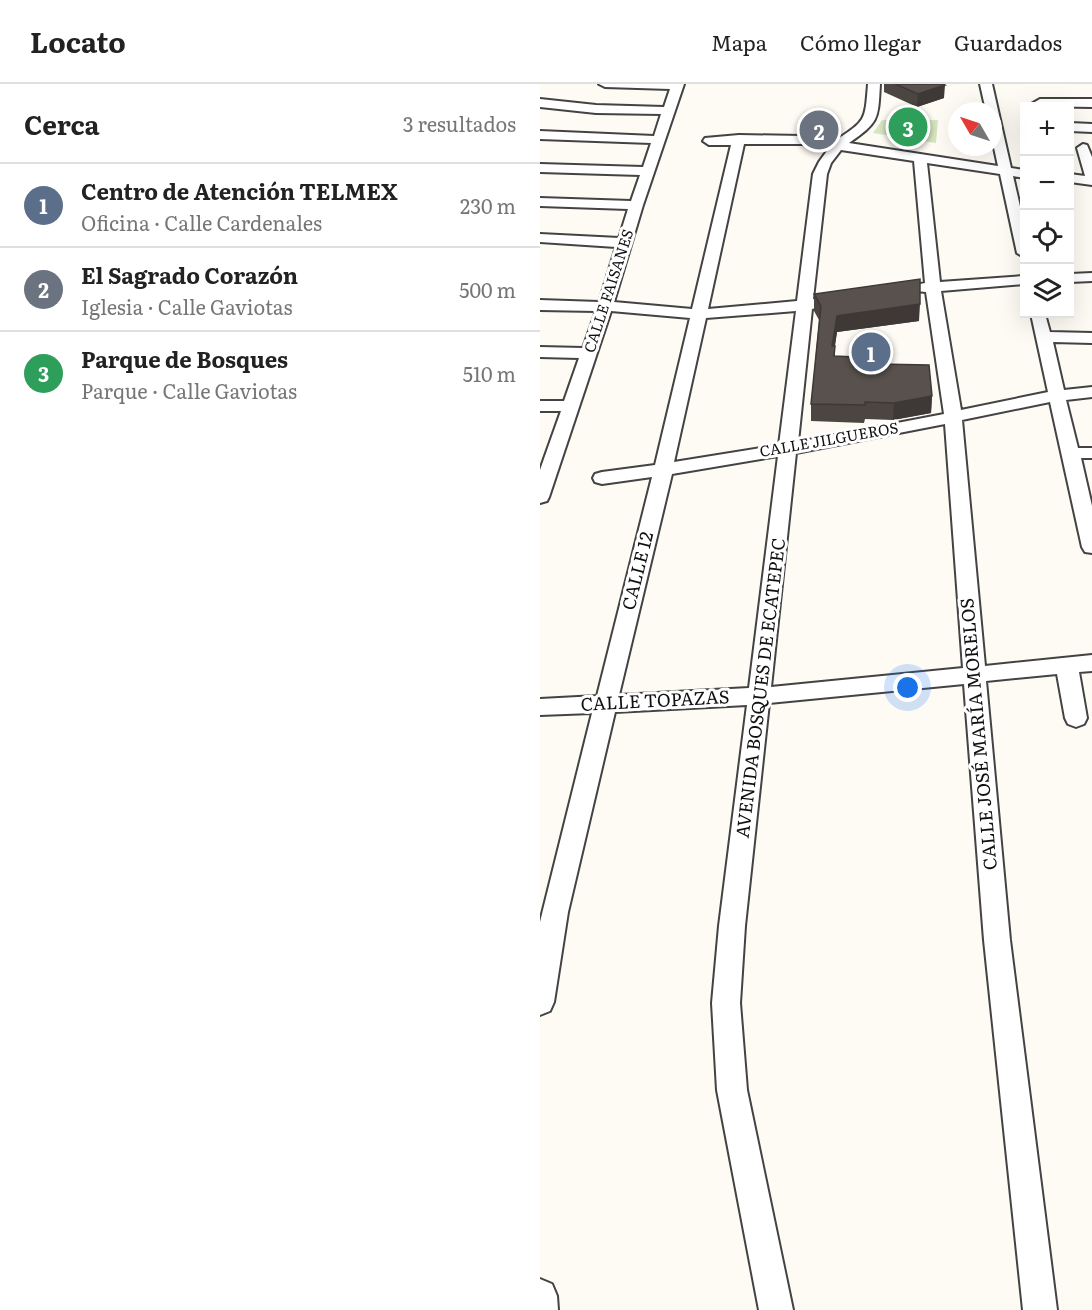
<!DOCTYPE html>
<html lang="es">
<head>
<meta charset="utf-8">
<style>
	:root { --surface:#fff; --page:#f2f2f2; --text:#222; --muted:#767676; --line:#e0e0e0; --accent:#ea580c }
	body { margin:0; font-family:Literata,serif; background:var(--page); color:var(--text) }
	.controls { position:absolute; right:18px; top:18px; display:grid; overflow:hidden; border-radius:0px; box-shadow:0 6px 24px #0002 }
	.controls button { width:54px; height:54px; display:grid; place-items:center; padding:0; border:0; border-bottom:2px solid var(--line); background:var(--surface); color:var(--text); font:30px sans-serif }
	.compass { position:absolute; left:408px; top:18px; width:54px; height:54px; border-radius:50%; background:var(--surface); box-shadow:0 6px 24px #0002; rotate:309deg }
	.you { position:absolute; left:368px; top:604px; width:21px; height:21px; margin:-15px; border:4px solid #fff; border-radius:50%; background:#1a73e8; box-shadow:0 0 0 9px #1a73e833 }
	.badge { display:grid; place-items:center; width:39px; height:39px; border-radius:50%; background:var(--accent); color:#fff; font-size:20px; font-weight:700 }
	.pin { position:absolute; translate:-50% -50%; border:3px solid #fff; box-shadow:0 2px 6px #0006 }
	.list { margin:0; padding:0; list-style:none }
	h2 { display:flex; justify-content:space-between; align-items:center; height:78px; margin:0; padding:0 24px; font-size:26px }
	h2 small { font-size:20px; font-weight:400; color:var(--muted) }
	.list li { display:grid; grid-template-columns:39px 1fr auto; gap:18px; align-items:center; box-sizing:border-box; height:84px; padding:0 24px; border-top:2px solid var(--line) }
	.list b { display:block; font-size:22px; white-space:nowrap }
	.list p { margin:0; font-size:20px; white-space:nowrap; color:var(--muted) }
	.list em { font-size:20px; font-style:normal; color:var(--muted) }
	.icon { flex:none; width:33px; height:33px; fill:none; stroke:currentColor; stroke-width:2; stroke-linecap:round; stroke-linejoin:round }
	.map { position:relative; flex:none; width:552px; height:1226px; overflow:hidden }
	header { display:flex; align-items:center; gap:36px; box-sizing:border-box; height:84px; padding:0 30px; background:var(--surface); border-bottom:2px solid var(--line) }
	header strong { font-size:28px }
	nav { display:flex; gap:33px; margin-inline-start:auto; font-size:21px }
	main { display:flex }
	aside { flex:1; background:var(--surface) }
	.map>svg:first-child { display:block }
	.green { fill:#d7e6c0 }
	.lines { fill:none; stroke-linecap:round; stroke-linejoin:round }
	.street-casing { stroke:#434343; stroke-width:4 }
	.street { fill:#fff; fill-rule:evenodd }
	.wall { fill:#4c4642 }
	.shaded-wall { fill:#3e3936 }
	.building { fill:#58514d; stroke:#3e3936; stroke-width:1.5 }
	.labels { text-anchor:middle; stroke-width:6; stroke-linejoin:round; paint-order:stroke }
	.far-street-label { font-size:15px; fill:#101010; stroke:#fff }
	.street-label { font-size:18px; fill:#101010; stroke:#fff }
</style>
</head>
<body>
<header>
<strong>Locato</strong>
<nav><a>Mapa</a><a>Cómo llegar</a><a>Guardados</a></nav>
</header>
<main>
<aside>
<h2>Cerca<small>3 resultados</small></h2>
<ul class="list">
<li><span class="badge" style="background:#5c6f8a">1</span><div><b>Centro de Atención TELMEX</b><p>Oficina · Calle Cardenales</p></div><em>230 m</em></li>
<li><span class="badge" style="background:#6b7280">2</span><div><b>El Sagrado Corazón</b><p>Iglesia · Calle Gaviotas</p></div><em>500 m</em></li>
<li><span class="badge" style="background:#2e9e5b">3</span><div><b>Parque de Bosques</b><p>Parque · Calle Gaviotas</p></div><em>510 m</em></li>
</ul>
</aside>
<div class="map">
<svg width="552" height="1226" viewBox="0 0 552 1226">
	<rect width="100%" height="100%" fill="#fefbf4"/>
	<path class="green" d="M 342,36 L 398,36 L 396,59 L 333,49 Z"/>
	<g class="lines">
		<g class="street-casing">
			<path id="street" d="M 59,0 L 144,0 L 103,121 L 74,218 L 152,225 L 191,61 L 169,61 L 163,57 L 165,54 L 199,51 L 262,52 L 295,57 C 326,36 325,38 328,0 L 340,0 C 338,36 339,38 309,59 L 458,82 L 453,59 L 453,27 L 446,27 L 440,0 L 452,0 L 471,84 L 484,86 L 484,94 L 473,92 L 484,140 L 484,173 L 477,169 L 460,90 L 387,79 L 400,198 L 484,192 L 484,200 L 401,207 L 421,326 L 508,308 L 491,230 L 505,230 L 510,248 L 552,249 L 552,259 L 513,258 L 524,306 L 552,303 L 552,313 L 526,316 L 538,364 L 552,364 L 552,374 L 541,374 L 552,422 L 552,469 L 545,468 L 542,463 L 510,318 L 422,336 L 445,582 L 552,571 L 552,587 L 539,588 L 547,634 L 544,640 L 536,643 L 528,640 L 525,634 L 517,590 L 446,597 L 470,856 L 517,1226 L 483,1226 L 444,856 L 424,600 L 229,619 L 205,842 L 200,919 L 207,1006 L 253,1226 L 219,1226 L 177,1006 L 172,919 L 179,842 L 207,621 L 75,628 L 28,828 L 14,918 L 10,927 L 0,931 L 0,838 L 52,629 L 0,631 L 0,615 L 57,612 L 112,393 L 62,400 L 55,398 L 53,394 L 55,390 L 62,388 L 115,381 L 150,234 L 71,227 L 9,413 L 7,417 L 0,419 L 0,386 L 21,327 L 0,327 L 0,317 L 24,317 L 39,274 L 0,273 L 0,263 L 43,264 L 56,227 L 0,226 L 0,216 L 59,218 L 76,163 L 0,158 L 0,150 L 79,154 L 88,125 L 0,122 L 0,114 L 91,117 L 100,91 L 0,88 L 0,80 L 103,83 L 111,59 L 0,55 L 0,47 L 114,52 L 121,30 L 56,29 L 0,23 L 0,15 L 56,21 L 124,23 L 130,5 L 65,3 ZM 204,60 L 262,60 L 289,64 L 279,78 L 273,90 L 257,217 L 168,225 ZM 301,66 L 374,77 L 385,199 L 375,201 L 372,204 L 375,207 L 386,208 L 404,330 L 258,358 L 272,225 L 284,222 L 287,219 L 284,216 L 273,215 L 287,90 L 291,79 ZM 256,227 L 239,361 L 134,378 L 166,234 ZM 405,340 L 423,584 L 231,603 L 256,369 ZM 238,372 L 209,604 L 79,611 L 132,390 Z
				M 500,15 L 552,15 L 552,23 L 488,22 Z
				M 530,39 L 552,40 L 552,48 L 530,47 Z
				M 543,60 L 547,61 L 552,73 L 552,101 L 530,98 L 530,90 L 545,92 L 537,64 Z
				M 552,189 L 552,197 L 530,198 L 530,190 Z
				M 0,1195 L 12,1200 L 17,1212 L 18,1226 L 0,1226 Z"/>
		</g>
		<use href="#street" class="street"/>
	</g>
	<path class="wall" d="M 344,0 L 403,0 L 404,14 L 377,23 L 344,8 Z
		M 274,210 L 379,237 L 297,248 L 295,262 L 295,272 L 338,280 L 392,312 L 391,329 L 353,336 L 325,335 L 324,339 L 271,337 L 271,320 L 279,236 L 274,227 Z"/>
	<path class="shaded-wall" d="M 405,1 L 404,14 L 377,23 L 378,10 Z
		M 380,220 L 379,237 L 297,248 L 292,279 L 292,262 L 297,232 Z
		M 392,312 L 391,329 L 353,336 L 354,319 Z"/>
	<path class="building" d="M 355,0 L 403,0 L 405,1 L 378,10 Z
		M 380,195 L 380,220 L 297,232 L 292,262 L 295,262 L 294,272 L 338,274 L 338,280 L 389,281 L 392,312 L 354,319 L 325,318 L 325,321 L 271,320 L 281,222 L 274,210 Z"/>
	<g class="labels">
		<g class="far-street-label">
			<text transform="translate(69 207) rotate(-72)" y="5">CALLE FAISANES</text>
			<text transform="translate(289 356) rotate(-10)" y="5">CALLE JILGUEROS</text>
		</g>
		<g class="street-label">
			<text transform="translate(98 487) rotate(-76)" y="6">CALLE 12</text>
			<text transform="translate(221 604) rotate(-83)" y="6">AVENIDA BOSQUES DE ECATEPEC</text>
			<text transform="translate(115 617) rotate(-3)" y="6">CALLE TOPAZAS</text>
			<text transform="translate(439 650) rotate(-95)" y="6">CALLE JOSÉ MARÍA MORELOS</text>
		</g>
	</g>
</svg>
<div class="controls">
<button>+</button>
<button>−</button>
<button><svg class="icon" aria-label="locate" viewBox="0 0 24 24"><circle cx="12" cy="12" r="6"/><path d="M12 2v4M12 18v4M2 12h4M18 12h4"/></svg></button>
<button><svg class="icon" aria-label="layers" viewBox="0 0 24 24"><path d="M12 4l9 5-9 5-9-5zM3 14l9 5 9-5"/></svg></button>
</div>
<svg class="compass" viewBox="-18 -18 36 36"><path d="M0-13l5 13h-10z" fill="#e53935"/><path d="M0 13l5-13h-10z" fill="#767676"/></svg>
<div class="you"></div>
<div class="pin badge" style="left:331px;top:268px;background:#5c6f8a">1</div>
<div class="pin badge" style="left:279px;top:46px;background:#6b7280">2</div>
<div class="pin badge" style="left:368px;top:43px;background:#2e9e5b">3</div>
</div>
</main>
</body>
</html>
